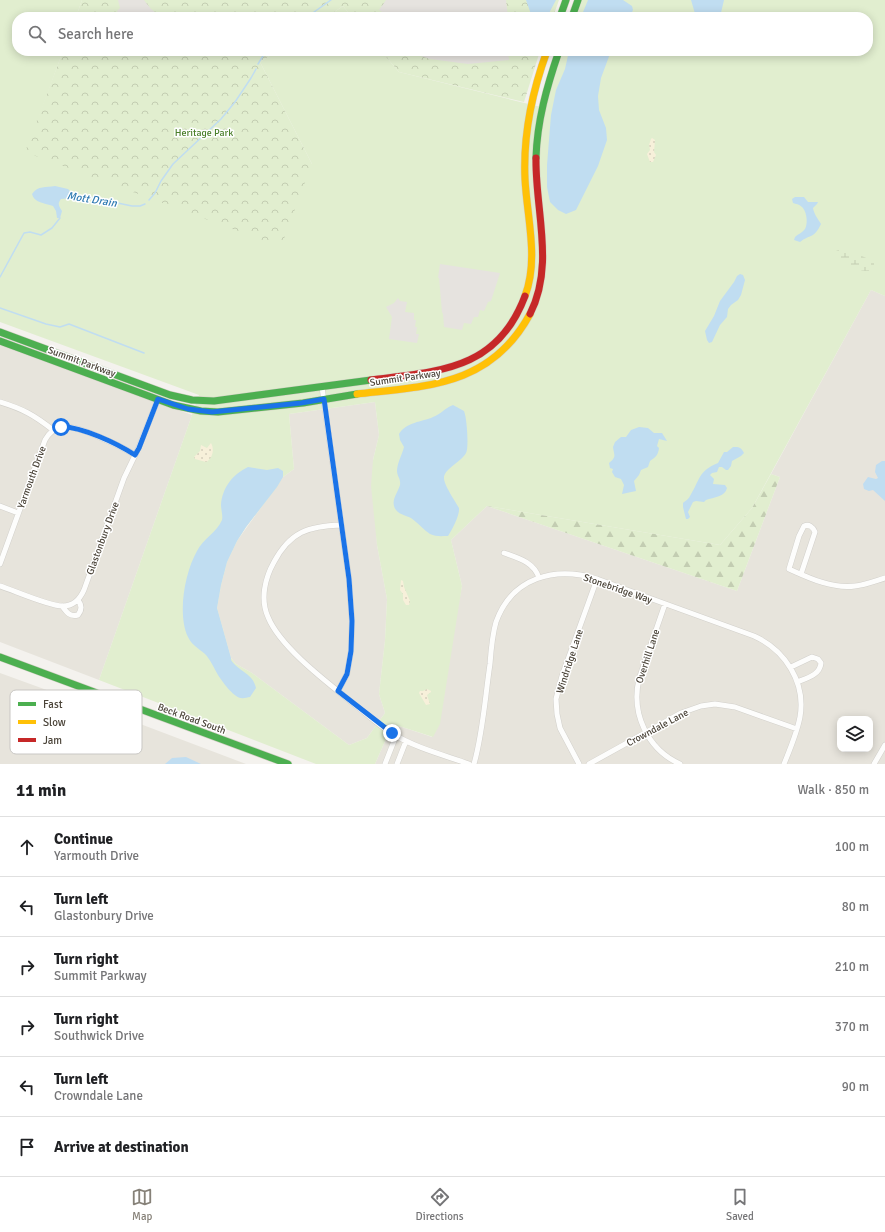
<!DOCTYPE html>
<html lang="en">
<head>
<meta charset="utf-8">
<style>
	:root { --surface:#fff; --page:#f2f2f2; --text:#202124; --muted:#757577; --line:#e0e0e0; --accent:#868178 }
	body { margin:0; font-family:Signika,sans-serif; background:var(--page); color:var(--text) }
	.controls { position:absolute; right:12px; bottom:12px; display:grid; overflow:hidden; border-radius:8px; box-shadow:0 2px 10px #0003 }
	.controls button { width:36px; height:36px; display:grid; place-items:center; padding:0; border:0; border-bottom:1px solid var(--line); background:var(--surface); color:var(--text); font:20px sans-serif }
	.stop { position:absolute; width:12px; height:12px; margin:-9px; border:3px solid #1a73e8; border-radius:50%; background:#fff }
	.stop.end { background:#1a73e8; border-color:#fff; box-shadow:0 1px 4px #0008 }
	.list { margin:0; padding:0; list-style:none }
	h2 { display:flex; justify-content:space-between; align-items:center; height:52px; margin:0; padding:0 16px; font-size:17px }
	h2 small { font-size:13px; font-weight:400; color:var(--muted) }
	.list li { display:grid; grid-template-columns:26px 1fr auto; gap:12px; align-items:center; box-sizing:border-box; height:60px; padding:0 16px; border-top:1px solid var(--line) }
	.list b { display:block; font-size:15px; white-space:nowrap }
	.list p { margin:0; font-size:13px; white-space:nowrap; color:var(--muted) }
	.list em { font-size:13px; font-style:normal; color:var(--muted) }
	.icon { flex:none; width:22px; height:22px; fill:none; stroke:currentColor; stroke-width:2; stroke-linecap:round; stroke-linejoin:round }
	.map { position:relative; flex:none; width:885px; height:764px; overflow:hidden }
	.search { position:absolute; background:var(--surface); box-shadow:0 2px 10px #0003; left:12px; right:12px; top:12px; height:44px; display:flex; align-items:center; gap:10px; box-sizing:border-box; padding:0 14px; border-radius:16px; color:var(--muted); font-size:15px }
	.sheet { height:412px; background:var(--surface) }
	nav { display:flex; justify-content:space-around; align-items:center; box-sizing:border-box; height:56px; border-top:1px solid var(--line); background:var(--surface); font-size:11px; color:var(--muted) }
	nav a { display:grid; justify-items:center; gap:2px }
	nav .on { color:var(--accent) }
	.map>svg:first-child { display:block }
	.residential { fill:#e7e4dc; fill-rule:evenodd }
	.green { fill:#e1eecf; fill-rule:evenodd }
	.forest { fill:url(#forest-firs) }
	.wetland { fill:url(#wetland-marsh) }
	.sand { fill:url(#sand-dots) }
	.park { fill:url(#park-crowns) }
	.parking { fill:#e6e3df }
	.water { fill:#c0ddf1 }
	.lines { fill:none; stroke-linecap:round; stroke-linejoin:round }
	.stream { stroke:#c0ddf1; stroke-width:1.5 }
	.street-casing { stroke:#d2d0cb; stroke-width:6 }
	.fast-casing { stroke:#d3cfc5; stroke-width:8 }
	.slow-casing { stroke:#d3cfc5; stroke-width:8 }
	.jam-casing { stroke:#d3cfc5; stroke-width:8 }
	.street { stroke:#fdfdfc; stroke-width:5 }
	.fast { stroke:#4caf50; stroke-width:7 }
	.slow { stroke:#ffc107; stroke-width:7 }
	.jam { stroke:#c62828; stroke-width:7 }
	.route { stroke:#1a73e8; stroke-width:5 }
	.labels { text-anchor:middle; stroke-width:3; stroke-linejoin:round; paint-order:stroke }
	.park-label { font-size:10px; fill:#4a7f2a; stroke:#fff }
	.street-label { font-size:10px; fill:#4b4439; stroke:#fff }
	.water-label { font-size:11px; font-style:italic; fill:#2e7ab2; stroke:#fff }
	.key { fill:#fff; stroke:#c9c7c4; stroke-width:1 }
	.key-label { font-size:11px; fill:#4b4439 }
</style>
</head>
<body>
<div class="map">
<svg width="885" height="764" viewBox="0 0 885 764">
	<defs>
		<pattern id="forest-firs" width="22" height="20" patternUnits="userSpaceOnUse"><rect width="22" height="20" fill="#e1eecf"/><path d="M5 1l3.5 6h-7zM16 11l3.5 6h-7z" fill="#c3cdb2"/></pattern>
		<pattern id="wetland-marsh" width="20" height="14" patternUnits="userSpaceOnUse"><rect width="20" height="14" fill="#e1eecf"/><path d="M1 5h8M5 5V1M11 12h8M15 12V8" fill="none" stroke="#c3cdb2"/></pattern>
		<pattern id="sand-dots" width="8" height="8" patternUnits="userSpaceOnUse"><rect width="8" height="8" fill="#f7f0da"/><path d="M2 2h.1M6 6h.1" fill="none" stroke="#d5cfbc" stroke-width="1.8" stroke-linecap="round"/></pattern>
		<pattern id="park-crowns" width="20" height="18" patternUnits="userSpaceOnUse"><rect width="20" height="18" fill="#e1eecf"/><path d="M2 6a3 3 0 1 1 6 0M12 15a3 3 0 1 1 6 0" fill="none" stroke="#c3cdb2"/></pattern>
	</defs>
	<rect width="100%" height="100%" fill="#f4f2ee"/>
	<path class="residential" d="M 871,290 L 885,296 L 885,764 L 375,764 L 386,739 L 399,726 L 432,737 L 462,586 L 451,540 L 487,506 L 737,591 L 780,477 L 771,474 ZM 840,719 L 870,719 L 870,749 L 840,749 Z
		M 0,345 L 192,415 L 99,680 L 0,642 Z
		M 375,402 L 379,435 L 373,460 L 377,545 L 387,599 L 385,640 L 379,694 L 385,713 L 367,738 L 349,745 L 252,673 L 236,664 L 231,658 L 217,608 L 221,585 L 227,562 L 237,541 L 283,477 L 294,469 L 289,414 Z
		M 0,673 L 143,725 L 246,764 L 0,764 Z"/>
	<path class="green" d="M 0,0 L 82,0 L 76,17 L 17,17 L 17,51 L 63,51 L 26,152 L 312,164 L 260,62 L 277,51 L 381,51 L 399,72 L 545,108 L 562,51 L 868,51 L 868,17 L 576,17 L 582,0 L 885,0 L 885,296 L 871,290 L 752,508 L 720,545 L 487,506 L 451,540 L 462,586 L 440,724 L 433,737 L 399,726 L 386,739 L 375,764 L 316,764 L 99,680 L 199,395 L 0,322 ZM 375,402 L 379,435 L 373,460 L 371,486 L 377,545 L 387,599 L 385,640 L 379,694 L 385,713 L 367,738 L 349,745 L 252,673 L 236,664 L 231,658 L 217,608 L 221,585 L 227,562 L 237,541 L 246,527 L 277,487 L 283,477 L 294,469 L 289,414 Z
		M 343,6 L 352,17 L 327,17 Z"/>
	<path class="forest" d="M 771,474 L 780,477 L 737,591 L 487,506 L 720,545 L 752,508 Z"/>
	<path class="wetland" d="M 838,250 C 850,250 863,256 874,262 L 874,270 C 862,274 843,265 834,256 L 834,252 Z"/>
	<path class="sand" d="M 652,138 L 655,140 L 654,152 L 656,155 L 653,162 L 650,162 L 647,154 L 650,150 L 649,145 L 651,139 Z
		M 211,443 C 215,450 212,459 206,462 L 195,459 L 194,457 L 200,451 L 201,445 L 207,448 Z
		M 401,580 L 403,581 L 404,587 L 410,601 L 409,605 L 406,605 L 403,600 L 403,594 L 400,590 Z
		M 427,689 L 431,691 L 431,692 L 427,695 L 430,704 L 426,705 L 419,693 L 420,691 L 423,691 Z"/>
	<path class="park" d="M 82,0 L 559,0 L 553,17 L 352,17 L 343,6 L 327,17 L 76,17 Z
		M 63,51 L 277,51 L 260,62 L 312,164 L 281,247 L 25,152 Z
		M 381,51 L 540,51 L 524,102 L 399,72 Z"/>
	<path class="parking" d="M 118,0 L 144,0 L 151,9 L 161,17 L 121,17 L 117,11 L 120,8 Z
		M 386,0 L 506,0 L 508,17 L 390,17 L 379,10 Z
		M 406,51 L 508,51 L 509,60 L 468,64 L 430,59 Z
		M 440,264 L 500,273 L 491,301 L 488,302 L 484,311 L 480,310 L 478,317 L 474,317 L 471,324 L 464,323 L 462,330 L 444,327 L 443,314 L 442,312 L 439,278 L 438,278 Z
		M 398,298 L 400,301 L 407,302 L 405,312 L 414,313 L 414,320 L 416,320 L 415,327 L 417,327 L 416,334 L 419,334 L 417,343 L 389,339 L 392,317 L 386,307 L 394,303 Z"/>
	<path class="water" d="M 526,0 L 556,0 L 547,17 L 532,17 Z
		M 588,0 L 623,0 L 632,6 L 633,10 L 630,17 L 581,17 Z
		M 691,0 L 724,0 L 720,17 L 696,17 Z
		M 569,51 L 611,51 L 601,78 L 598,96 L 599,110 L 606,128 L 607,140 L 598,166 L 576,210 L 566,214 L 558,210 L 550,202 L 547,187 L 547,165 L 551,115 L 556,90 L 565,69 Z
		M 55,186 L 68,189 L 74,195 L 72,198 L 61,199 C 57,204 59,206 62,211 L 60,218 L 57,218 L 56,211 L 53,206 C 45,203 34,203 32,194 C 38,185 46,188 55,186 Z
		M 795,197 L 804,197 L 808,202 L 818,202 L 817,204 L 813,208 C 814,214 818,219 821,224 C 814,239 810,234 800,242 L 794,240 L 795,237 C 798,234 802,233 805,229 C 808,223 807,212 802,207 C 799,204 796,204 793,203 L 792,199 Z
		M 740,274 L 743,275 L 745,280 L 741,295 L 738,300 L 731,305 L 728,309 L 727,317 L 720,325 L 712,342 L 709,343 L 707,340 L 705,331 L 714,316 L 720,301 L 734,282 L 737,276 Z
		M 453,405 L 464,411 C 467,418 469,448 466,453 C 461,462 444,469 444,478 C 444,485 455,501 459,508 C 460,515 452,530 448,536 C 442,536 436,537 430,534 C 424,530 417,522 411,518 C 405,515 396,514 394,506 C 392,499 398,492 400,485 C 401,479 397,476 397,471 C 397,463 402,455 404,447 L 400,440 L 399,434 C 406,422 422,422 433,417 C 441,414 445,408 453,405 Z
		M 639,427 L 648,428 L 654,433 L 662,433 L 667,441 L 659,439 L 657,446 L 659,448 C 658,455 656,457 650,461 L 648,467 L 641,470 L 639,475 L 634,481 L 636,491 L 622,494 L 624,485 L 621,479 L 615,477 L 612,472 L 613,469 L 610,468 L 609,463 C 617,456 614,456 613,447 L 615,442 L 621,437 L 626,437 L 631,430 Z
		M 733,447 C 739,447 741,447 744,453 L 741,456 L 732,461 L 731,466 L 728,470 L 726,470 L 722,467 L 719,467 L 717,472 L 712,473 L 710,475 L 714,479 L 713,484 L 725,485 L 727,488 C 725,497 714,497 706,500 L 704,502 L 696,501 L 693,502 L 688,512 L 690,517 L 688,519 L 686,519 L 683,507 L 683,503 C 685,501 689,499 690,496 C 700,480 698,471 718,463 L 724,452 L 727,452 Z
		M 882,461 L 885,461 L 885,501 L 873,490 L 869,491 L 864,489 L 863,484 L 868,477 L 876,479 L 878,478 L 875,472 L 876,465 Z
		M 248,467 L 267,470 L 278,468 L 283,471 L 283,477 L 277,487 L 246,527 L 237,541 L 227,562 L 221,585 L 217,608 L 231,658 L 231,660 C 239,672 253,673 256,688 L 250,697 C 247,697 244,699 241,698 C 233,697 222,681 218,675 C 214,668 210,659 205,654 C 199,649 191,644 188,637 C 177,614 185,572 197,551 C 203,539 217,532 222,520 C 223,515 221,510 221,505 C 222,488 233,474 248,467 Z
		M 186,757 L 201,764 L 165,764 L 172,758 Z"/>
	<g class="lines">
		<path class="stream" d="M 307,17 L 331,0
			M 254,51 L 266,52
			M 258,64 L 266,51
			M 72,196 L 89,197 L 132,206 L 140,206 L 145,204
			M 149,200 L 155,193 L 161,181 L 173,164 L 221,119 L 235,102 L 251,78 L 256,69
			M 0,277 L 24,233 L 30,232 L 41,235 L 52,228 L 60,218
			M 0,308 L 46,324 L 60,327 L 69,324 L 144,353"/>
		<g class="street-casing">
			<path id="street" d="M 322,387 L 349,579 L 352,621 L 351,651 L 347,674 L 338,691
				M 0,402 C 23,409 34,415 53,430
				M 0,506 L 18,513
				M 341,525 C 308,526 290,532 274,562 C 265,578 260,599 268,617 C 281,649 332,686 359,708 C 370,717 381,727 393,734 C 416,748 444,755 469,764
				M 504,553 C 518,558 534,562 539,578
				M 0,564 L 45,440 C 49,433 54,428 62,427 C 78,425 121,446 135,455
				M 801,574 L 815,532 C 813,527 809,524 804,526 L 799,536 L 789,569 C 809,578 832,589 855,586 C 865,585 875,581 885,578
				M 0,586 C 13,590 51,607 63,606 C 73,606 80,599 84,590 L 124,478 L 139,447 L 158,399
				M 665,604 L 639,679 C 631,713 647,749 680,764
				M 62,606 C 67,613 70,617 78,615 C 82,610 82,605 78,600
				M 791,667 L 812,657 L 818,659 L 821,663 C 820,675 807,678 797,682
				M 385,764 L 396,736
				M 397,764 L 406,741
				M 474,764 C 483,732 485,698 490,664 C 491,650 492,636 496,622 C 512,577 555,566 597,579 L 754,636 C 785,650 806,682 800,717 C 797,733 790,749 784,764
				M 579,764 L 560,728 L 557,714 L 556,699 L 562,676 L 597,579
				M 589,764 L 681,713 L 701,706 L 715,704 L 735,707 L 797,729
				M 874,764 L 885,745"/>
		</g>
		<g class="fast-casing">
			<path id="fast" d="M 560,17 L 566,0
				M 572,17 L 578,0
				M 536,158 C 537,121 547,86 559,51
				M 0,332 L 170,395 L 192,400 L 214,401 L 371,380
				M 0,341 L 173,405 L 201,411 L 218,412 L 303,403 L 357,394
				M 0,657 L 288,764"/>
		</g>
		<g class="slow-casing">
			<path id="slow" d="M 525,296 C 539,259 527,218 525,179 C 523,135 532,92 547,51
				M 357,394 C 428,386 491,386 530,314"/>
		</g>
		<g class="jam-casing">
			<path id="jam" d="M 530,314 C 555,265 535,210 536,158
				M 371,380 C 438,371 497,371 525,296"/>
		</g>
		<use href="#street" class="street"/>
		<use href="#fast" class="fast"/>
		<use href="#slow" class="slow"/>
		<use href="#jam" class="jam"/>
	</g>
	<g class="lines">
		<path class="route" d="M 61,427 C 81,426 118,444 135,455 L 139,448 L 158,399 L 188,409 L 212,412 L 301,403 L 324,399 L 349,579 L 352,621 L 351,651 L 347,674 L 338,691 L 392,733"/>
	</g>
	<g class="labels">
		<g class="park-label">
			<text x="204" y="136">Heritage Park</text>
		</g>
		<g class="street-label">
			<text transform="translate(82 361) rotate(20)" y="4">Summit Parkway</text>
			<text transform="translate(405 377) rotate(-8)" y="4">Summit Parkway</text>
			<text transform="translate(31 477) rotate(-70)" y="4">Yarmouth Drive</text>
			<text transform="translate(102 538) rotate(-70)" y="4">Glastonbury Drive</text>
			<text transform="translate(618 588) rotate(19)" y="4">Stonebridge Way</text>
			<text transform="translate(647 656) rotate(-72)" y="4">Overhill Lane</text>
			<text transform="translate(569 661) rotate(-72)" y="4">Windridge Lane</text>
			<text transform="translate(192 718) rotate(20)" y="4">Beck Road South</text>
			<text transform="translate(657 727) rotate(-28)" y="4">Crowndale Lane</text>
		</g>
		<g class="water-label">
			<text transform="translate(92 199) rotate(9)" y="4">Mott Drain</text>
		</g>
	</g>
	<rect x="10" y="690" width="132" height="64" rx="6" class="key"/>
	<rect x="18" y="702" width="18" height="4" fill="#4caf50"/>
	<rect x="18" y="720" width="18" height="4" fill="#ffc107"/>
	<rect x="18" y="738" width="18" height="4" fill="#c62828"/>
	<g class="key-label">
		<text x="43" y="708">Fast</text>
		<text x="43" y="726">Slow</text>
		<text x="43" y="744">Jam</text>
	</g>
</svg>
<div class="controls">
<button><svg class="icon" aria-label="layers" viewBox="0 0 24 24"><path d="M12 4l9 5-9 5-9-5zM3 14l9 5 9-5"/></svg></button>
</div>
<div class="stop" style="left:61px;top:427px"></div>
<div class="stop end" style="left:392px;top:733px"></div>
<div class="search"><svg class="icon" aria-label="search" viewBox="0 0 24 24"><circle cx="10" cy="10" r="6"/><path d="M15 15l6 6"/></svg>Search here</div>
</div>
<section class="sheet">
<h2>11 min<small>Walk · 850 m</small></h2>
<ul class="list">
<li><svg class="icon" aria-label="ahead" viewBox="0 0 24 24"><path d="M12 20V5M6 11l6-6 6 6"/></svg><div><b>Continue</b><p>Yarmouth Drive</p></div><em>100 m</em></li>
<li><svg class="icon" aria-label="left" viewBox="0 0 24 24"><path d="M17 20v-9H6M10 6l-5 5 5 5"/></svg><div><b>Turn left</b><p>Glastonbury Drive</p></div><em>80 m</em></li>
<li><svg class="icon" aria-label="right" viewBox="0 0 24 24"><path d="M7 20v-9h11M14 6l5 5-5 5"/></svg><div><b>Turn right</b><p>Summit Parkway</p></div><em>210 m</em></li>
<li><svg class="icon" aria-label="right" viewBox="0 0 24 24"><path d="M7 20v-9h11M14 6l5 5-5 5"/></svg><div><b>Turn right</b><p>Southwick Drive</p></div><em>370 m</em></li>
<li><svg class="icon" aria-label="left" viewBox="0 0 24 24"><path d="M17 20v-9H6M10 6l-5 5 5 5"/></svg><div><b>Turn left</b><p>Crowndale Lane</p></div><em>90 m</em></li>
<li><svg class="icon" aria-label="arrive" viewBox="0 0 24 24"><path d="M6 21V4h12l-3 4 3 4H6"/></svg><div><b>Arrive at destination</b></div></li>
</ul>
</section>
<nav>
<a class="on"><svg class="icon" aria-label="map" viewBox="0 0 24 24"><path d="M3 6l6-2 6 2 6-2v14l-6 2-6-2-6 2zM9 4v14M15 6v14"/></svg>Map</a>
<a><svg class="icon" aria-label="directions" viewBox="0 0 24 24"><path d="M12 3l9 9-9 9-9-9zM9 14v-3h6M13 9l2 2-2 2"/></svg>Directions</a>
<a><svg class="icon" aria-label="saved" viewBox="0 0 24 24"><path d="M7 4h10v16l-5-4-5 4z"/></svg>Saved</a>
</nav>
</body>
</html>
